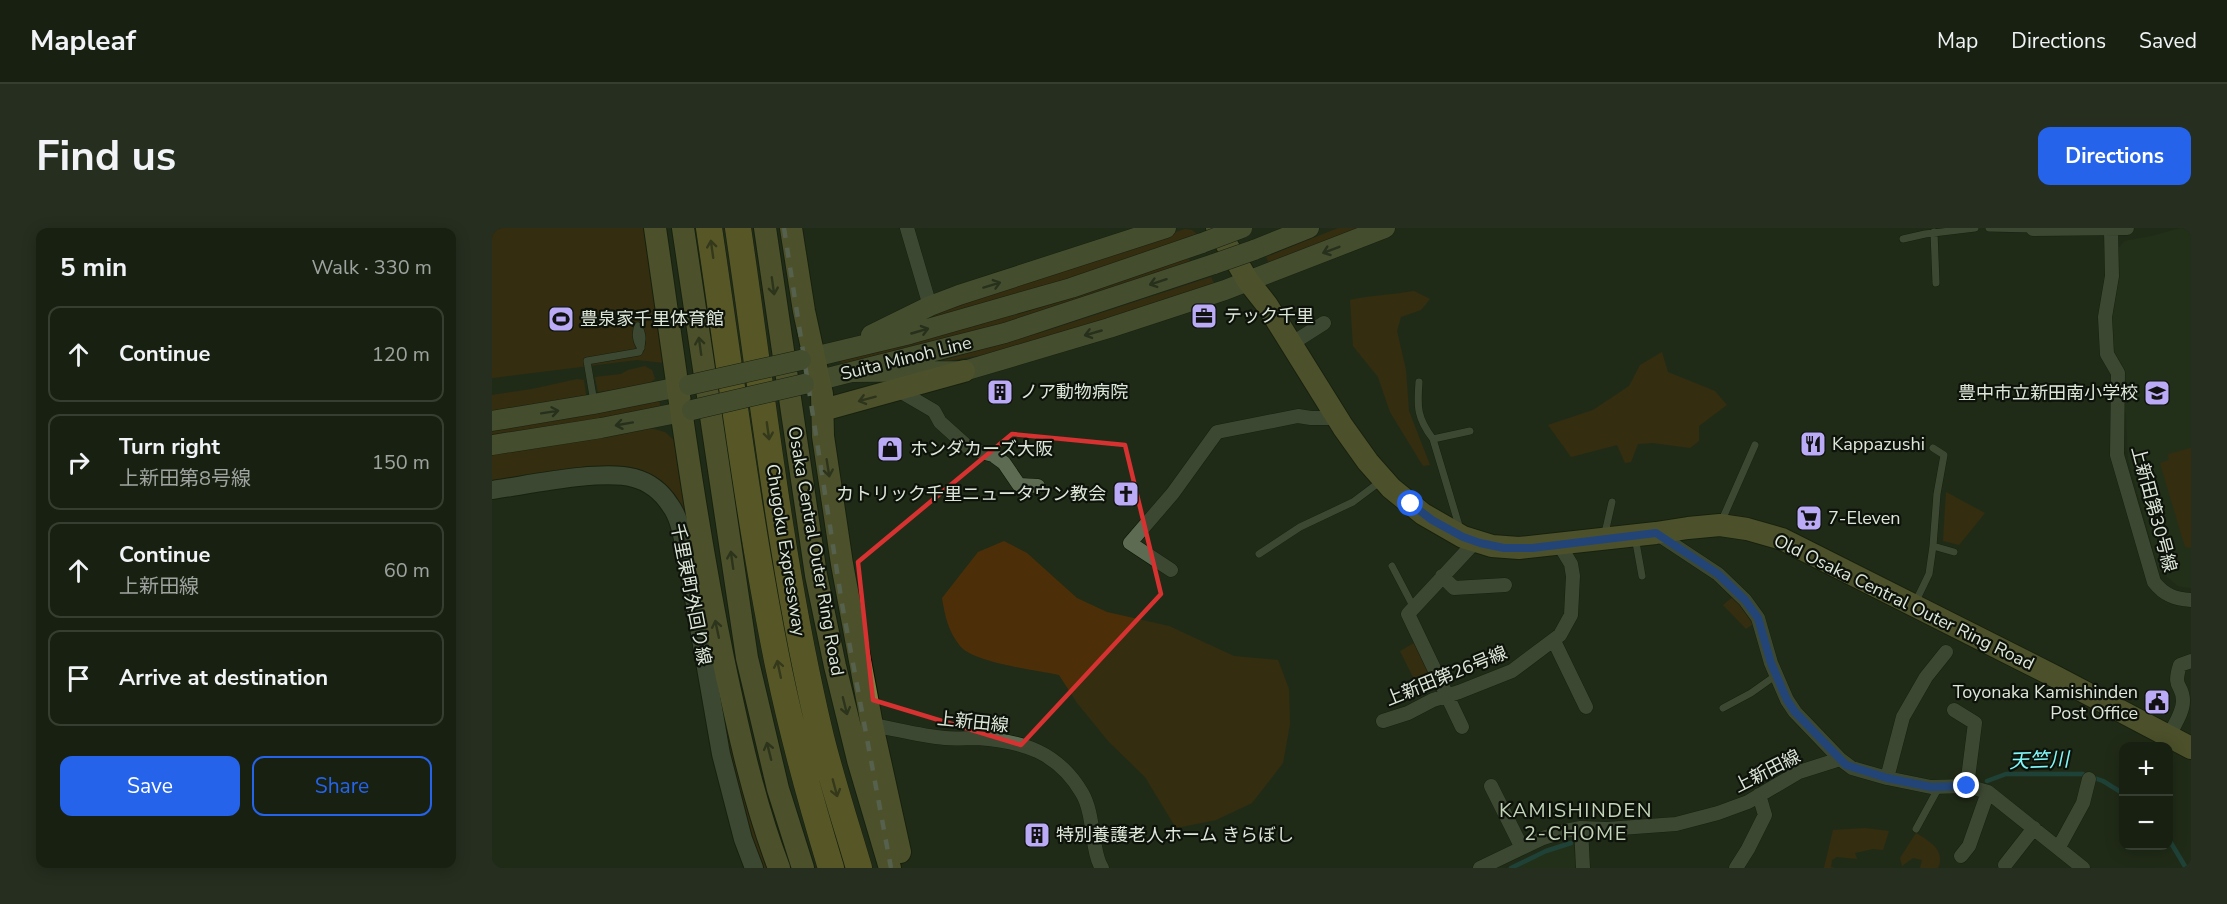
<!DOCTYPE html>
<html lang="en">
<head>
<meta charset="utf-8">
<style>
	:root { --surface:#182111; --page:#252e1f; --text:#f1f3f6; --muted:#9fa39f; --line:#363e31; --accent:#2563eb }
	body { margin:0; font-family:"Nunito Sans","Noto Sans JP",sans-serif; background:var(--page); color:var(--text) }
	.controls { position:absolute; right:18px; bottom:18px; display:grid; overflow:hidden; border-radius:12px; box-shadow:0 3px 15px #0003 }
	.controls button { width:54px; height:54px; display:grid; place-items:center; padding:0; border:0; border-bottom:2px solid var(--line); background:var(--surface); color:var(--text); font:30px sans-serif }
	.stop { position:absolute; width:18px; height:18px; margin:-14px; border:4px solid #2563eb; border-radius:50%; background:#fff }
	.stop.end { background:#2563eb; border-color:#fff; box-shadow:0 2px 6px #0008 }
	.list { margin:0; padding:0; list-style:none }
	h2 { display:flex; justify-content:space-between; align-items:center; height:78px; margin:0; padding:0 24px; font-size:26px }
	h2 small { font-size:20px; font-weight:400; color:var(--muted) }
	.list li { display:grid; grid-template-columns:39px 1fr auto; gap:18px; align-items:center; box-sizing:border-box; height:96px; margin:0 12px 12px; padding:0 12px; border:2px solid var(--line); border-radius:12px }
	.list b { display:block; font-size:22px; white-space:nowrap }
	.list p { margin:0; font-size:20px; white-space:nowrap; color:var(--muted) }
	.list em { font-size:20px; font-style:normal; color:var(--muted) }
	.actions { display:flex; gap:12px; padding:18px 24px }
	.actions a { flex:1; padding:14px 0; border:2px solid var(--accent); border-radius:12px; text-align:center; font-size:21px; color:var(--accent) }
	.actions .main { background:var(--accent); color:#fff }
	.icon { flex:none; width:33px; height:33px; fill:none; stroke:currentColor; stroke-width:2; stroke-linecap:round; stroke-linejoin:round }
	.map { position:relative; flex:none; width:1699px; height:640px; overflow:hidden; border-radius:12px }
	header { display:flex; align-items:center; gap:36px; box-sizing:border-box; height:84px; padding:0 30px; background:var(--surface); border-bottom:2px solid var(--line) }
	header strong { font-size:28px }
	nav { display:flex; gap:33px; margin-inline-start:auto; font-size:21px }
	.intro { display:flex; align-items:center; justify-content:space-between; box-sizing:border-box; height:144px; padding:0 36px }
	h1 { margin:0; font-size:42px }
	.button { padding:15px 27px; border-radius:12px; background:var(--accent); color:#fff; font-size:21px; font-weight:700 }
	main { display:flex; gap:36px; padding:0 36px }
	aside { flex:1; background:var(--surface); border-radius:12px; box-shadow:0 3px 15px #0003 }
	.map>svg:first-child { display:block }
	.built { fill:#27361b }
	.green { fill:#4c2f08 }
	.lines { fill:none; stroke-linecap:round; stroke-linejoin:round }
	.stream { stroke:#1e5e5f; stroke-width:4.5 }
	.service-casing { stroke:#0a1403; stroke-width:8 }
	.minor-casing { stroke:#0a1403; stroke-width:15 }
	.tertiary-casing { stroke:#0a1403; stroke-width:20 }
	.secondary-casing { stroke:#0a1403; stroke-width:21 }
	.primary-casing { stroke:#0a1403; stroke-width:24 }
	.motorway-casing { stroke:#0a1403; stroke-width:27 }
	.service { stroke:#5d6b53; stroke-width:7 }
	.minor { stroke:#5d6b53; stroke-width:14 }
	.tertiary { stroke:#5d6b53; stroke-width:18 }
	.secondary { stroke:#6f754b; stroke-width:20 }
	.primary { stroke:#817e43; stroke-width:22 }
	.motorway { stroke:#998b38; stroke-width:26 }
	.rail { stroke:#959f8f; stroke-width:4.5; stroke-dasharray:10 10; stroke-linecap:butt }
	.secondary-bridge-casing { stroke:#0a1403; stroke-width:21; stroke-linecap:butt }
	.secondary-bridge { stroke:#6f754b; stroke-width:20 }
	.oneway { stroke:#4c491f }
	.oneway2 { stroke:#2f3521 }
	.oneway3 { stroke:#3b3e21 }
	.route { stroke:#2563eb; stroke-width:8 }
	.marked { fill:none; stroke:#d63231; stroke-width:4.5; stroke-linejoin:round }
	.labels { text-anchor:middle; stroke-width:4.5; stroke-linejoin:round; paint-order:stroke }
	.poi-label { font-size:18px; fill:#dee6d9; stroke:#0d130a; text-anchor:start }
	.street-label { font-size:18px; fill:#dee6d9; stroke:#0d130a }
	.water-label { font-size:20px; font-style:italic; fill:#81f8fb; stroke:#0d130a }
	.neighbourhood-label { font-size:20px; letter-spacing:1.5px; fill:#c4d4b9; stroke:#0d130a }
</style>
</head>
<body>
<header>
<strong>Mapleaf</strong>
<nav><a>Map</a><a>Directions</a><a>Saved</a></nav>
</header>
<div class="intro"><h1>Find us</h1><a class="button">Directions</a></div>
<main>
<aside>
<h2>5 min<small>Walk · 330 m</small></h2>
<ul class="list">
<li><svg class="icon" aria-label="ahead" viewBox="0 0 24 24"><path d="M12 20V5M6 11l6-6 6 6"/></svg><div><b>Continue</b></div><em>120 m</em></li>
<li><svg class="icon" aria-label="right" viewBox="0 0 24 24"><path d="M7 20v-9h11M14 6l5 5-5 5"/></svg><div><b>Turn right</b><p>上新田第8号線</p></div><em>150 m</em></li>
<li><svg class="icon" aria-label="ahead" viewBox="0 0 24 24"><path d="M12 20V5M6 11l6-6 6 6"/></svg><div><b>Continue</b><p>上新田線</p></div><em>60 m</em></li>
<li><svg class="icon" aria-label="arrive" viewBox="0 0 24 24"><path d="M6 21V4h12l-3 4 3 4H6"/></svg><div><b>Arrive at destination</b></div></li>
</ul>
<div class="actions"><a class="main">Save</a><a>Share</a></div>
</aside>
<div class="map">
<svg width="1699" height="640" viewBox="0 0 1699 640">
	<rect width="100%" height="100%" fill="#202c17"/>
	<path class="built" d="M 1689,0 L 1699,0 L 1699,360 L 1686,358 L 1667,342 L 1636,231 L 1634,184 L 1630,184 L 1617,101 L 1624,23 L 1633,13 L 1660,8 Z
		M 1082,616 L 1083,640 L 1023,640 L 1062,622 Z"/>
	<path class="green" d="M 0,0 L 155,0 L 173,135 L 145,132 L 0,150 Z
		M 846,0 L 870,0 L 778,37 L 774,29 Z
		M 693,1 L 700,2 L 706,7 L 573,52 L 423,95 L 462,78 Z
		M 697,29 L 698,37 L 501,101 L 349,137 L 348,132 Z
		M 719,49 L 723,57 L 507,124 L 439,136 L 551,104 Z
		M 922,63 L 938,71 L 929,82 L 909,89 L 905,103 L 914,142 L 917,183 L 938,237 L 931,238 L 898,184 L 886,149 L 861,118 L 858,72 C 879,67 900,67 922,63 Z
		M 1170,124 L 1176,144 L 1223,163 L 1235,177 L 1207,198 L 1207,213 L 1198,220 L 1161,215 L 1146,216 L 1139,234 L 1133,235 L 1125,217 L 1079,229 L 1056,197 L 1101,182 L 1137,158 L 1148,137 Z
		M 153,138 L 160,142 L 163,151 L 156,156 L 106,164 L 103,149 L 129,146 L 136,142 Z
		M 85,151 L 92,152 L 94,167 L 0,184 L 0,167 L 40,161 Z
		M 167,173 L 169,180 L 0,209 L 0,200 Z
		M 158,200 L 173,204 L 186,216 L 194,288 C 171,229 124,238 73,245 C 49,249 24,252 0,256 L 0,225 Z
		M 1699,220 L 1699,320 L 1693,319 L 1668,235 L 1677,232 L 1676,226 Z
		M 1454,264 L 1493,285 L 1467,317 L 1451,313 Z
		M 512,313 L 535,325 L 585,370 L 615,384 L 677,398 L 742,428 L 786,432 L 797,461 L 798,496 L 791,535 L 760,575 L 724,592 L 684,600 L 653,549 L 617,514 L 585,475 L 567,447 C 545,442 482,435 468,418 C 456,403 453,388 450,370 L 486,324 Z
		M 1242,368 L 1261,396 L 1254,401 L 1231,377 Z
		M 922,415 L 941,452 L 937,461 L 930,467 L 908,423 Z
		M 230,465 L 281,640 L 268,640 L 263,624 L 227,484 Z
		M 1373,600 L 1397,603 L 1391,622 L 1381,621 L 1363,625 L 1365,631 L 1345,629 L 1340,632 L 1339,639 L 1342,640 L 1332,640 L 1341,602 Z
		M 1424,605 C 1437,613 1454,622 1446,640 L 1428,640 L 1430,632 L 1421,630 L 1410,638 L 1408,630 Z"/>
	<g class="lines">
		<path class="stream" d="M 1495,553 L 1514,546 L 1591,546 L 1611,553 L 1632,566
			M 1676,610 L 1694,640
			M 1019,640 L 1054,623 L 1079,615"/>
		<g class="service-casing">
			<path id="service" d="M 1497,0 L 1541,1
				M 1442,4 L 1444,55
				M 1411,11 L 1433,6 L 1483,0
				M 146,98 C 143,105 144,114 149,120
				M 927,154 C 925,179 925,190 941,211 L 968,301
				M 102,174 L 95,133 L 147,124 C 151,115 152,107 146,98
				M 941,211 L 978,203
				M 1441,220 L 1452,227 L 1445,266 L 1441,318
				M 1230,292 L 1263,217
				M 1113,305 L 1120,274
				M 1143,309 L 1150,348
				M 767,326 L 808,299 L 861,274 L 889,253
				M 900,338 L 922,380
				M 1423,375 L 1437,346 L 1441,318 L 1462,324
				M 1231,480 L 1259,465 L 1283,448
				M 1424,601 L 1447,559"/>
		</g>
		<g class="minor-casing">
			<path id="minor" d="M 415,0 L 438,78
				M 1541,1 L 1635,0
				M 1619,2 L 1620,48 L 1613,89 L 1615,126 L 1626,145 L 1625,227 L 1662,354 C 1672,367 1683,371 1699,372
				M 799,116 L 832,95
				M 406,162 L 442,183 L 448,194 L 478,221 L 501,227 L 512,235 L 527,257 L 546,258
				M 1164,305 L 1226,346 L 1253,372 L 1266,390 L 1279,435 L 1295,472 L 1303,484 L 1348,531
				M 679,342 L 638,315 L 681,265 L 725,204 L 806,188 L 819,190 L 846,190
				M 950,348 L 962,360 L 1013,357
				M 1062,413 L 1094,479
				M 1462,482 L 1483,495 L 1475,558
				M 891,493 L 916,485 L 941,472 L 967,464 L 1020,443 L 1068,407 L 1079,387 L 1081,348 L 1079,336 L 1067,316
				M 380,497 C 404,501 428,508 453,510 C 463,511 474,510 485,510 C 531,513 566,524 590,565 C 603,587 599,624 610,640
				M 970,499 L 916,386 L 983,314
				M 1677,508 C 1682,497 1691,485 1691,473 C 1691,455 1680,462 1688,437 L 1699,433
				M 1395,550 L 1411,489 L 1434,449 L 1454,424
				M 999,558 L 1030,620
				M 1089,600 L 1091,640
				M 1567,619 L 1591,575 L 1597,551
				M 1469,628 L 1477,618 L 1496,564
				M 1513,637 L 1542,600
				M 988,640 L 1051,610 L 1073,603 L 1089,600 L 1115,601 L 1184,596 L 1226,585 L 1256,574 L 1307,544 L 1348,531 L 1360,540 L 1395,550 L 1439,559 L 1475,558 L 1496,564 L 1591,640
				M 1244,640 L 1256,621 L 1273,587 L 1267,567"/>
		</g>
		<g class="tertiary-casing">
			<path id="tertiary" d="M 0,262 C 36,257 109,241 142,250 C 157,254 169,263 178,277 C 188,290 190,308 194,325 L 229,526 L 251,611 L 262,640"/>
		</g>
		<g class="secondary-casing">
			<path id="secondary" d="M 762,22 L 817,0
				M 379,107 L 438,78 L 467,67 L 674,0
				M 309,132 L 418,106 L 579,60 L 710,15
				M 360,144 L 472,143 L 617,100 L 733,62 L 893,0
				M 312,156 L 513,105 L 722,36
				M 0,193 L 102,176 L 197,157
				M 0,217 L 109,200 L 200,182"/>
		</g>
		<g class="primary-casing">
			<path id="primary" d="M 163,0 C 184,144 202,288 231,430 C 246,501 261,572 287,640
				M 191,0 L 255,430 L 286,561 L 311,640
				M 273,0 L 324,347 L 343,438 L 366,532 L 398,640
				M 299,0 L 312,83 L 330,166 L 331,208 L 350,336 L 380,497 L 408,624
				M 725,0 L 756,53 L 775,77 L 851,199 L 876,234 L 899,260 L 931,286 L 971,309 L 1000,318 L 1027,320 L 1164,305 L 1196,300 L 1228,297 L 1255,301 L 1290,311 L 1566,450 L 1699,520
				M 331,182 L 472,143"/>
		</g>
		<g class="motorway-casing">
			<path id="motorway" d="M 217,0 C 239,147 257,296 287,442 C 301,509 319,574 339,640
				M 246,0 C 271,169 289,342 329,509 C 340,553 354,596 367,640"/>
		</g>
		<use href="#service" class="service"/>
		<use href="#minor" class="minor"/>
		<use href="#tertiary" class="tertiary"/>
		<use href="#secondary" class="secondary"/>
		<use href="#primary" class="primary"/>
		<use href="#motorway" class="motorway"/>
		<path class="rail" d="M 292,0 L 350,376 L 399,640"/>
		<g class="secondary-bridge-casing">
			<path id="secondary-bridge" d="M 710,15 L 750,0
				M 722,36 L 762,22
				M 197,157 L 309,132
				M 200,182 L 312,156"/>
		</g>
		<use href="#secondary-bridge" class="secondary-bridge"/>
	</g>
	<defs><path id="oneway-shaft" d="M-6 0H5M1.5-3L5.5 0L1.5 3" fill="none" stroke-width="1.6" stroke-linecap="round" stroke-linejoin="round" transform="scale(1.5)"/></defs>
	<g class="oneway">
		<use href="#oneway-shaft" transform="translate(220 21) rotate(-98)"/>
		<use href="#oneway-shaft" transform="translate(276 203) rotate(82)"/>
		<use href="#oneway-shaft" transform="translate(287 441) rotate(-102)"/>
		<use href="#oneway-shaft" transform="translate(343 560) rotate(75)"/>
	</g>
	<g class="oneway2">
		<use href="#oneway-shaft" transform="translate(839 22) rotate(159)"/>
		<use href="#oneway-shaft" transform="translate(666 54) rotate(162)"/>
		<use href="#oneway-shaft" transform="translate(500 57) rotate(-17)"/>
		<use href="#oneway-shaft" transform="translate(428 103) rotate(-16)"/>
		<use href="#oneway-shaft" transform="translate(601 105) rotate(164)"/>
		<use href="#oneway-shaft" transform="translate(58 184) rotate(-9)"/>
		<use href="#oneway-shaft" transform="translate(132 196) rotate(170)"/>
	</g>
	<g class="oneway3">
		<use href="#oneway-shaft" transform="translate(281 58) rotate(82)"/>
		<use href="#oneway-shaft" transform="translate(208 118) rotate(-98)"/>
		<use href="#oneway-shaft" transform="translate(375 171) rotate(165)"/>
		<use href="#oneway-shaft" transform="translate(336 240) rotate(81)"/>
		<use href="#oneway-shaft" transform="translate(240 332) rotate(-98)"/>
		<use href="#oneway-shaft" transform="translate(225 401) rotate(-102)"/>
		<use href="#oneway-shaft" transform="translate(353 478) rotate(76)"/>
		<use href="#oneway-shaft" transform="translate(277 523) rotate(-104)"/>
	</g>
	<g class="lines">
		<path class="route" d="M 919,276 L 940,292 L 971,309 L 988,315 L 1012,320 L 1040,320 L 1164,305 L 1226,346 L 1253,372 L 1266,390 L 1279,435 L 1295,472 L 1303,484 L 1354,537 L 1395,550 L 1439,559 L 1475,558"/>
	</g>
	<path d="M0 0H1699V640H0ZM 520,206 L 633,217 L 669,366 L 529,517 L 381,472 L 366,334 Z" fill="#202c17" fill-opacity=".55" fill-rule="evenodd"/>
	<path class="marked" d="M 520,206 L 633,217 L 669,366 L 529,517 L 381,472 L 366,334 Z"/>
	<defs>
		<g id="office-square" transform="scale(1.35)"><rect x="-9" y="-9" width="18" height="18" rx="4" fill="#bbaaf6" stroke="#0d130a"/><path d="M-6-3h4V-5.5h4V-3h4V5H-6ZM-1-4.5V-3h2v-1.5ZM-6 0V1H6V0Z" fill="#111"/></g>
		<g id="stadium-square" transform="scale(1.35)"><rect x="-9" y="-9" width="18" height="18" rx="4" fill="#bbaaf6" stroke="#0d130a"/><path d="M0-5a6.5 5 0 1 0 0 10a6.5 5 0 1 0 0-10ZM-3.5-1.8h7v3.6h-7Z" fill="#111"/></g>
		<g id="building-square" transform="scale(1.35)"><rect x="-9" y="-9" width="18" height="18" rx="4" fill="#bbaaf6" stroke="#0d130a"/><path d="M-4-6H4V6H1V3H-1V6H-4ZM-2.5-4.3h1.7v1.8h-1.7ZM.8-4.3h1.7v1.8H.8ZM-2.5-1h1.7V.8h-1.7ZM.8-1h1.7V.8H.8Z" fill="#111"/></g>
		<g id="school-square" transform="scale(1.35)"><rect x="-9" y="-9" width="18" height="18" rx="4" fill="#bbaaf6" stroke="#0d130a"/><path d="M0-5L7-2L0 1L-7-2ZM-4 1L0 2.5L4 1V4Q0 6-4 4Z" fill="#111"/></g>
		<g id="restaurant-square" transform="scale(1.35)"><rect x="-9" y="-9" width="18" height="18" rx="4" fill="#bbaaf6" stroke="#0d130a"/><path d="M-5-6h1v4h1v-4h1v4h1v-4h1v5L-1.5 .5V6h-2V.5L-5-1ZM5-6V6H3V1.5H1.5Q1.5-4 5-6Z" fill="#111"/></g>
		<g id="shop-square" transform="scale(1.35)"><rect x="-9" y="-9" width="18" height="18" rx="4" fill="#bbaaf6" stroke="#0d130a"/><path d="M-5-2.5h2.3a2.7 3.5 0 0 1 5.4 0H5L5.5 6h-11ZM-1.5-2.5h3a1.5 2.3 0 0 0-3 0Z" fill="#111"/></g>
		<g id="church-square" transform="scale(1.35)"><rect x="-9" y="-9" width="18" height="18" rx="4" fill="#bbaaf6" stroke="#0d130a"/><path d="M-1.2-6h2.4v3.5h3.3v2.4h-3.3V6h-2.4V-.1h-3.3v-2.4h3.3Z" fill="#111"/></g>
		<g id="supermarket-square" transform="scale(1.35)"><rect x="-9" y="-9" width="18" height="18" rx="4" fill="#bbaaf6" stroke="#0d130a"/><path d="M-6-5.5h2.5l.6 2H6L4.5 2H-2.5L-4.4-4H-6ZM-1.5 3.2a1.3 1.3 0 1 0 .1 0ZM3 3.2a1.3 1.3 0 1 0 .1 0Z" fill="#111"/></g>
		<g id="civic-square" transform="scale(1.35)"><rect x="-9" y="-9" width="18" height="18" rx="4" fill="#bbaaf6" stroke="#0d130a"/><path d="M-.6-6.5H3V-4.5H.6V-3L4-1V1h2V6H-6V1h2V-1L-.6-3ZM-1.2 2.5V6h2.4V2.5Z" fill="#111"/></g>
	</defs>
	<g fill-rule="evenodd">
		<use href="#office-square" x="712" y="88"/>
		<use href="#stadium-square" x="69" y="91"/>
		<use href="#building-square" x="508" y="164"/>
		<use href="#school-square" x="1665" y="165"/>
		<use href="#restaurant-square" x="1321" y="216"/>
		<use href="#shop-square" x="398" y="221"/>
		<use href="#church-square" x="634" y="266"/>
		<use href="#supermarket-square" x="1317" y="290"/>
		<use href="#civic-square" x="1665" y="474"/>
		<use href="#building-square" x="545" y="607"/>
	</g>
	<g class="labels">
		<g class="poi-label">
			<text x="732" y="94">テック千里</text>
			<text x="88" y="97">豊泉家千里体育館</text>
			<text x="528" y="170">ノア動物病院</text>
			<text x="1646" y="171" text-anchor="end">豊中市立新田南小学校</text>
			<text x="1340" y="222">Kappazushi</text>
			<text x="418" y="227">ホンダカーズ大阪</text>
			<text x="614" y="272" text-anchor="end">カトリック千里ニュータウン教会</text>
			<text x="1336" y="296">7-Eleven</text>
			<text x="1646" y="470" text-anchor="end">Toyonaka Kamishinden<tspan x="1646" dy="21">Post Office</tspan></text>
			<text x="564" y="613">特別養護老人ホーム きらぼし</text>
		</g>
		<g class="street-label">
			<text transform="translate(414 130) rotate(-14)" y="6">Suita Minoh Line</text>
			<text transform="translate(1662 281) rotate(75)" y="6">上新田第30号線</text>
			<text transform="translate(294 322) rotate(81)" y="6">Chugoku Expressway</text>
			<text transform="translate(324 323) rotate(80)" y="6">Osaka Central Outer Ring Road</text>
			<text transform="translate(199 366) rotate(79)" y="6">千里東町外回り線</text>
			<text transform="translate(1412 374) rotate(26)" y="6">Old Osaka Central Outer Ring Road</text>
			<text transform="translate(954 448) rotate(-22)" y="6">上新田第26号線</text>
			<text transform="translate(481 494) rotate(6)" y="6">上新田線</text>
			<text transform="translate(1275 543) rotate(-27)" y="6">上新田線</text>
		</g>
		<g class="water-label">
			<text transform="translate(1547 532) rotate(-2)" y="7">天竺川</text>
		</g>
		<g class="neighbourhood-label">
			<text x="1084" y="589">KAMISHINDEN<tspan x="1084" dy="23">2-CHOME</tspan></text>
		</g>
	</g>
</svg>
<div class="controls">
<button>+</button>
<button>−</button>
</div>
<div class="stop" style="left:919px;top:276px"></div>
<div class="stop end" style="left:1475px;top:558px"></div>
</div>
</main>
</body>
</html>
